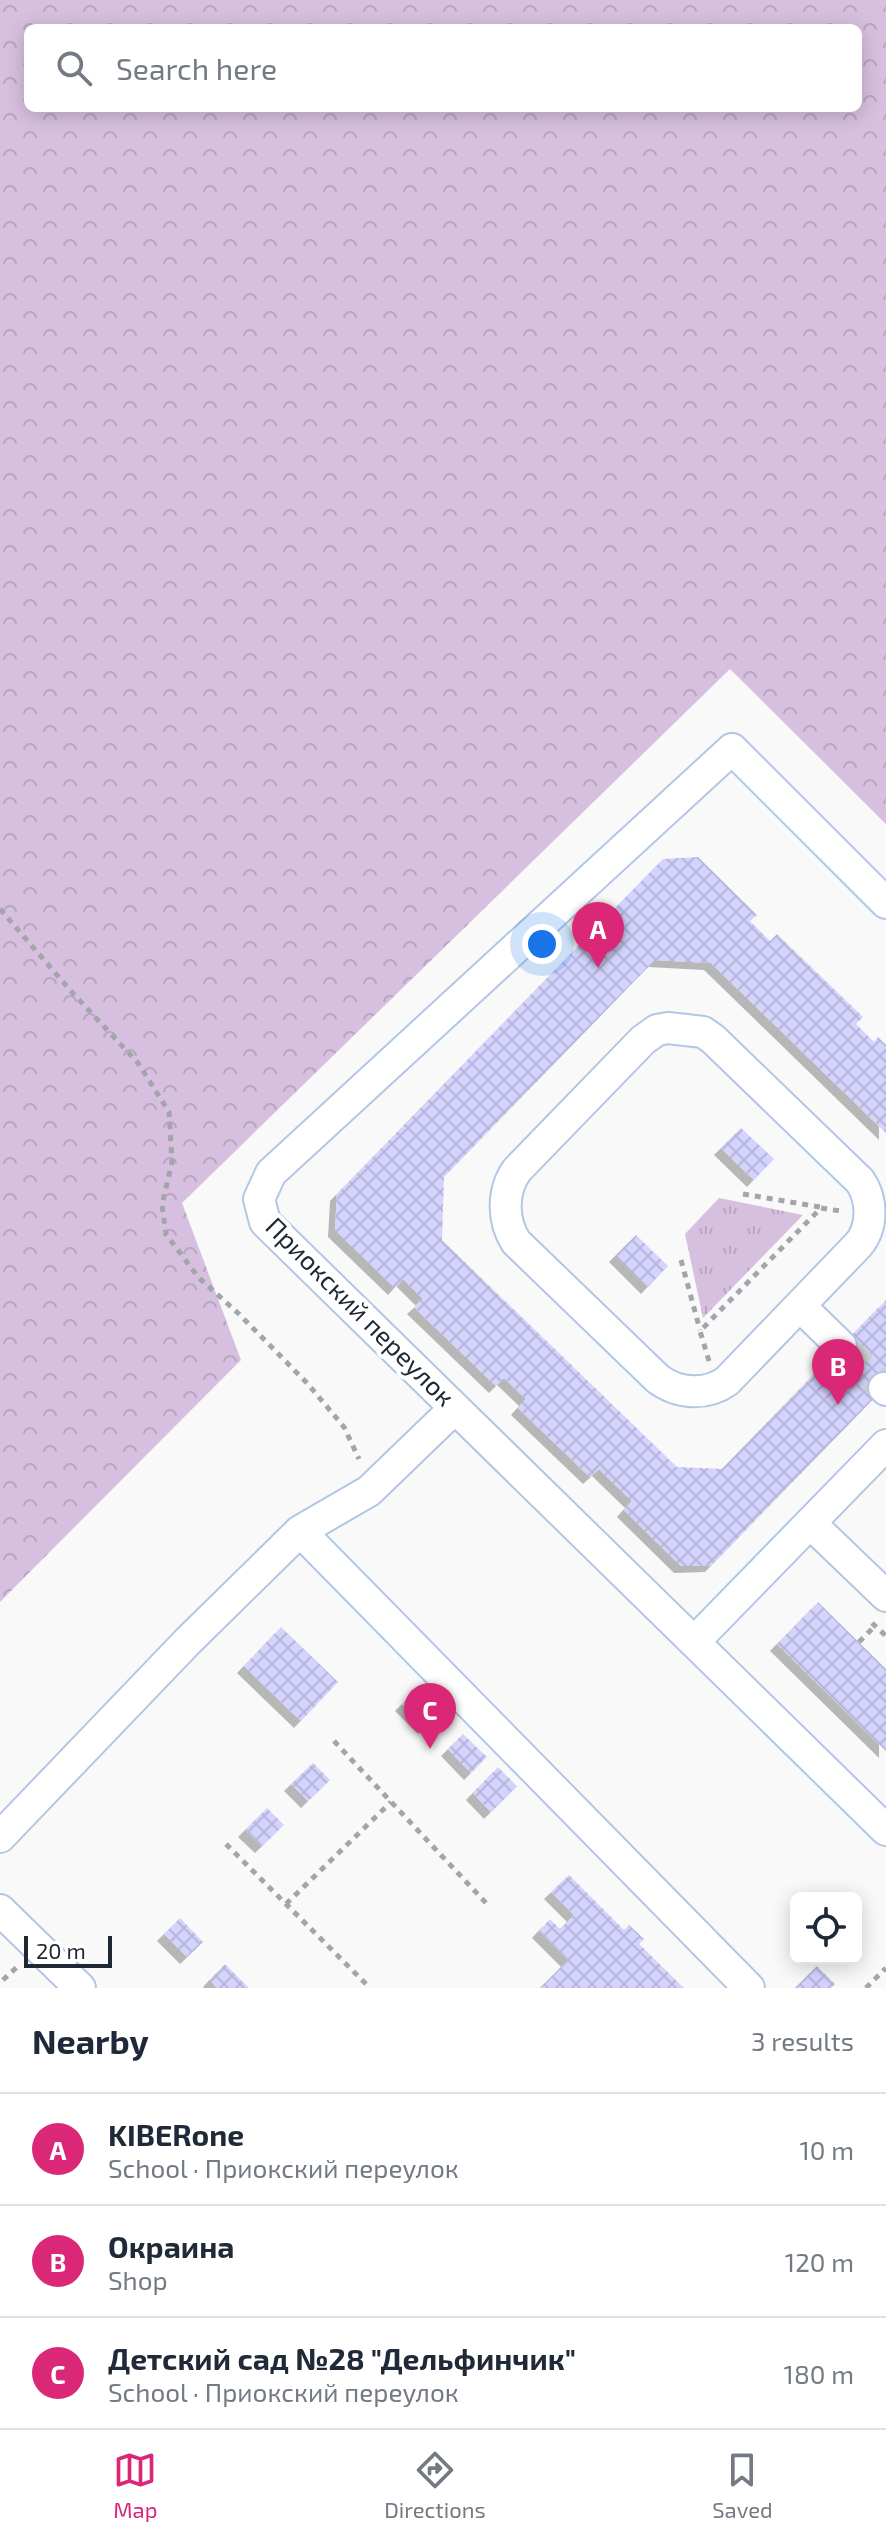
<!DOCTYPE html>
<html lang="en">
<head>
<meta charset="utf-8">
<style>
	:root { --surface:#fff; --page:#f6f6f7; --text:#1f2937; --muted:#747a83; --line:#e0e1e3; --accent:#db2777 }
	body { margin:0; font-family:"Exo 2",sans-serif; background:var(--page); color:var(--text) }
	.controls { position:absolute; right:24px; bottom:24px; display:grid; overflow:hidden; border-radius:12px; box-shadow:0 4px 20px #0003 }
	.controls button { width:72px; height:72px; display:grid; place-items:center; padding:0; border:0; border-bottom:2px solid var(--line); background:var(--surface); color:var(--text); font:40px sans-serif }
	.scale { position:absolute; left:24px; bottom:20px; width:88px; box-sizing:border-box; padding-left:8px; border:4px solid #1f2732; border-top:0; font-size:22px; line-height:28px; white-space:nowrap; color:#1f2732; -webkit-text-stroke:6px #fff; paint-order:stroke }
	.you { position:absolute; left:542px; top:944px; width:28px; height:28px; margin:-20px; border:6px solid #fff; border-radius:50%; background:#1a73e8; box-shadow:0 0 0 12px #1a73e833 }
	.badge { display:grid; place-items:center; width:52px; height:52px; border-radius:50%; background:var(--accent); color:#fff; font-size:26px; font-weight:700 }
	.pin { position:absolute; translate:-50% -66px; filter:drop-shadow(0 2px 4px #0008) }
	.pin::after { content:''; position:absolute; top:42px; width:28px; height:24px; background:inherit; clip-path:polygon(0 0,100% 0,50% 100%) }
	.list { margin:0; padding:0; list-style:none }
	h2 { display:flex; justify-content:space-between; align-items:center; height:104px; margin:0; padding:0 32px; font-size:34px }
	h2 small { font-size:26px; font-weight:400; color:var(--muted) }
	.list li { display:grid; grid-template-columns:52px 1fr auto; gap:24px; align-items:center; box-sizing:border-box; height:112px; padding:0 32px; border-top:2px solid var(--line) }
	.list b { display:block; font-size:30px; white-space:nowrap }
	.list p { margin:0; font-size:26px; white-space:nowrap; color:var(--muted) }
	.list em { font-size:26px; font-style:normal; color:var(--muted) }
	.icon { flex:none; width:44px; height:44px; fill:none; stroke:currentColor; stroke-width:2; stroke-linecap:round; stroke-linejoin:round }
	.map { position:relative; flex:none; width:886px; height:1988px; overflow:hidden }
	.search { position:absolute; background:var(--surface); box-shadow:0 4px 20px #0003; left:24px; right:24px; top:24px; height:88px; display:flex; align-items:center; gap:20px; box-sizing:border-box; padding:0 28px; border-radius:12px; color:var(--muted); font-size:30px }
	.sheet { height:440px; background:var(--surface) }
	nav { display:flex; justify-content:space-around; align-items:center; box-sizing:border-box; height:112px; border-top:2px solid var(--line); background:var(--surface); font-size:22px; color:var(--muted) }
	nav a { display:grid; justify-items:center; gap:4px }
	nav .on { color:var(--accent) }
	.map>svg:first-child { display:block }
	.grass { fill:url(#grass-tufts) }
	.forest { fill:url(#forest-crowns); fill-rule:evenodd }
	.building { fill:url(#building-cross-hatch); filter:url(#shadow) }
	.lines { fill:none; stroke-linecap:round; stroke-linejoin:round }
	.minor-tunnel { stroke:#cdcfd1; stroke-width:30; stroke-dasharray:30 15; stroke-linecap:butt }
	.minor-casing { stroke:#b1c7e4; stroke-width:34 }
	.path { stroke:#a2a5a9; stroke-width:5; stroke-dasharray:6 6; stroke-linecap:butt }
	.minor { stroke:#fff; stroke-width:30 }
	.labels { text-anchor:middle; stroke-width:8; stroke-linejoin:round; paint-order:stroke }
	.street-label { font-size:26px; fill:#1f2732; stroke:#fff }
</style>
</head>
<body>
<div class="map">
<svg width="886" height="1988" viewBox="0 0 886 1988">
	<defs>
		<pattern id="grass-tufts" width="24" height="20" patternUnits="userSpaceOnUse" patternTransform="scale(2)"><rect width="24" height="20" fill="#d7c0df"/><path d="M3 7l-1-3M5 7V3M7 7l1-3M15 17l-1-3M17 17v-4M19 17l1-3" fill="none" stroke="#b8a5c0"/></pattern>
		<pattern id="forest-crowns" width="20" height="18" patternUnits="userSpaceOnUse" patternTransform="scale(2)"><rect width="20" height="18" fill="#d7c0df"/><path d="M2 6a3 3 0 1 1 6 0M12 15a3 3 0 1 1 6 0" fill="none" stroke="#b8a5c0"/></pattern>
		<pattern id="building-cross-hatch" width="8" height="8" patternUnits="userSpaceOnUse" patternTransform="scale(2)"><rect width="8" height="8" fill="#d4d3fe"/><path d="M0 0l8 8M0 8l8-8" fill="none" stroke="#b6b5da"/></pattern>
		<filter id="shadow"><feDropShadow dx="-7" dy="7" stdDeviation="0" flood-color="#0004"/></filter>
	</defs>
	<rect width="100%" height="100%" fill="#f9f9f9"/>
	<path class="grass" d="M 719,1198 L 803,1215 L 703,1318 L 685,1234 Z"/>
	<path class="forest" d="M 0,0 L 886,0 L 886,824 L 730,669 L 182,1203 L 241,1360 L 0,1602 ZM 28,28 L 858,28 L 858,108 L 28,108 Z"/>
	<path class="building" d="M 698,857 L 757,915 L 750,921 L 770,941 L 777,934 L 863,1017 L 856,1024 L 874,1042 L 878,1037 L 886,1045 L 886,1133 L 711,963 L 655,960 L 444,1177 L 442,1240 L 677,1467 L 722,1469 L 886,1300 L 886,1386 L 712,1565 L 681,1566 L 624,1510 L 632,1501 L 599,1469 L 590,1477 L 518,1408 L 526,1399 L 504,1378 L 496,1386 L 414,1307 L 423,1299 L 403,1279 L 395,1288 L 335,1230 L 337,1194 L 663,859 Z
		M 741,1128 L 774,1159 L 754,1180 L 721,1148 Z
		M 636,1235 L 668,1266 L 648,1287 L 616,1255 Z
		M 818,1602 L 886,1669 L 886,1751 L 777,1644 Z
		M 281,1627 L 338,1682 L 301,1721 L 244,1666 Z
		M 418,1688 L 441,1711 L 425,1727 L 402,1704 Z
		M 463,1734 L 487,1757 L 471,1773 L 448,1749 Z
		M 313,1763 L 330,1780 L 308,1801 L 291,1784 Z
		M 498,1767 L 517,1786 L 491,1812 L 473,1793 Z
		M 267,1808 L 284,1825 L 262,1846 L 245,1830 Z
		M 569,1875 L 624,1930 L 629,1925 L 644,1939 L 639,1944 L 684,1988 L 540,1988 L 568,1960 L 539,1931 L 550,1919 L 560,1929 L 574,1915 L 551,1892 Z
		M 180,1918 L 203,1942 L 187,1957 L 164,1934 Z
		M 225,1964 L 249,1988 L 217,1988 L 210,1980 Z
		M 817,1966 L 835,1984 L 831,1988 L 795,1988 Z"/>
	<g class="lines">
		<path class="minor-tunnel" d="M 841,1346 L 884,1388"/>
		<g class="minor-casing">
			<path id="minor" d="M 886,903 L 732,749 L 271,1173 L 259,1199 L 265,1222 L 886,1830
				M 668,1028 L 703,1032 L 713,1039 L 860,1181 C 873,1200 873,1228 858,1245 L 727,1381 C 706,1396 678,1394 658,1379 L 516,1242 C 502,1220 502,1191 517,1170 L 643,1040 L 657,1030 Z
				M 800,1306 L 841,1346
				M 884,1388 L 886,1390
				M 810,1523 L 886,1596
				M 300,1531 L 369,1491 L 455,1408
				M 694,1642 L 886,1445
				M 0,1837 L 188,1641 L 300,1531 L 749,1988
				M 0,1910 L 80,1988"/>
		</g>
		<path class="path" d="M 0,909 L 70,990 L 138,1063 L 169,1112 L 172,1162 L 162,1205 L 166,1234 L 198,1277 L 239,1314 L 307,1383 L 344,1427 L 359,1459
			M 743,1194 L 820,1207
			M 681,1260 L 700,1330
			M 709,1361 L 700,1331 L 821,1208 L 840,1211
			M 872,1623 L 886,1636
			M 859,1642 L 875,1626
			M 334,1741 L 486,1903
			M 226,1844 L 370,1988
			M 286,1904 L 391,1802
			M 3,1980 L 17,1967
			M 866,1988 L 886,1968"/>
		<use href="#minor" class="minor"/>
	</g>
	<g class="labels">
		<g class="street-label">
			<text transform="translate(360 1312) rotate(45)" y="9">Приокский переулок</text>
		</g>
	</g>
</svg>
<div class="controls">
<button><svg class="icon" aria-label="locate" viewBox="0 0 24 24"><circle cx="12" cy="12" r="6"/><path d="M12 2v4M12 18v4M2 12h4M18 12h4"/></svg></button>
</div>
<div class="scale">20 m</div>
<div class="you"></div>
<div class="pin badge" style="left:598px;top:968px">A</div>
<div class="pin badge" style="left:838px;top:1405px">B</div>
<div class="pin badge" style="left:430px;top:1749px">C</div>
<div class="search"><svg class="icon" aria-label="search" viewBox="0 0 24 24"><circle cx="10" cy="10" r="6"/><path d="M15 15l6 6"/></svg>Search here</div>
</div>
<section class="sheet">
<h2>Nearby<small>3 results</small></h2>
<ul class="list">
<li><span class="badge">A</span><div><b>KIBERone</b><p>School · Приокский переулок</p></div><em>10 m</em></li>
<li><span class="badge">B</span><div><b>Окраина</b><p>Shop</p></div><em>120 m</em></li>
<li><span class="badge">C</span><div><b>Детский сад №28 &quot;Дельфинчик&quot;</b><p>School · Приокский переулок</p></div><em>180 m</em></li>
</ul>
</section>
<nav>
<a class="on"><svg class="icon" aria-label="map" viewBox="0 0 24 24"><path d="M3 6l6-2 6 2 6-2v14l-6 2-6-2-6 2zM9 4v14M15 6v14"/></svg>Map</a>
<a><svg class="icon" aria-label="directions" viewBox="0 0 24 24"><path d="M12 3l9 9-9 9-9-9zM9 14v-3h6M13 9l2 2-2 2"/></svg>Directions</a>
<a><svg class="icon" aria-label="saved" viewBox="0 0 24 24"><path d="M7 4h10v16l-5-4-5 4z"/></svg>Saved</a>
</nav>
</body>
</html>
